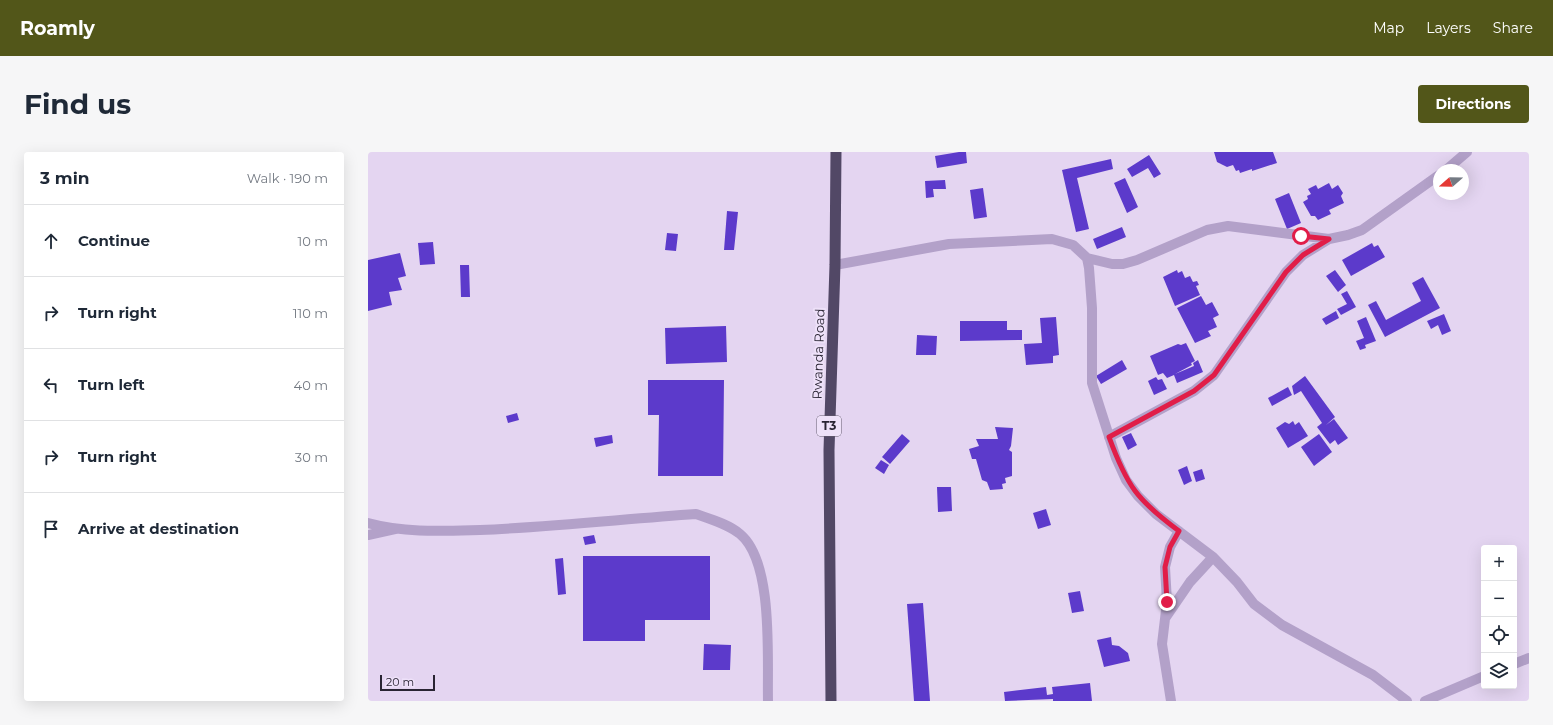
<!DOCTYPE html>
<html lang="en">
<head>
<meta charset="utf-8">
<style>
	:root { --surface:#fff; --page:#f6f6f7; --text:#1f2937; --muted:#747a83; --line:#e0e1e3; --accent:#525619 }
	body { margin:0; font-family:Montserrat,sans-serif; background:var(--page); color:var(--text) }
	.controls { position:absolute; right:12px; bottom:12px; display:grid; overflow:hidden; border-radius:4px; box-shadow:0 4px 16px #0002 }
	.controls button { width:36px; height:36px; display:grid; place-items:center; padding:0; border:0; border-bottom:1px solid var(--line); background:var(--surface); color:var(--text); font:20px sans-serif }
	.compass { position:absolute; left:1065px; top:12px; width:36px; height:36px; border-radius:50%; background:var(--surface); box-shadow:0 4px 16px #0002; rotate:250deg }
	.scale { position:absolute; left:12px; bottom:10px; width:55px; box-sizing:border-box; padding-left:4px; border:2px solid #292433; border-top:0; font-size:11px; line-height:14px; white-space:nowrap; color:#292433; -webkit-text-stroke:3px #eee1f9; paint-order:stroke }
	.stop { position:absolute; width:12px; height:12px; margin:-9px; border:3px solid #e11d48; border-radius:50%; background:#fff }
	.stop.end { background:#e11d48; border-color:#fff; box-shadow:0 1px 4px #0008 }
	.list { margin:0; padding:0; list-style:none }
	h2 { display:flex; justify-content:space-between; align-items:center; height:52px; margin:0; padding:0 16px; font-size:17px }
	h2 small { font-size:13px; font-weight:400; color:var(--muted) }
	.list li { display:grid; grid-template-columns:26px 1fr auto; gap:12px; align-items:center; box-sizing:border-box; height:72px; padding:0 16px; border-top:1px solid var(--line) }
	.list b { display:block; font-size:15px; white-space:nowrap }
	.list em { font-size:13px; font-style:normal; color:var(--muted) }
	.icon { flex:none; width:22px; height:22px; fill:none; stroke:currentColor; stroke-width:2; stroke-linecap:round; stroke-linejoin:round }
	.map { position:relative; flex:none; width:1161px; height:549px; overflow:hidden; border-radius:4px }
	header { display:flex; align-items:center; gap:24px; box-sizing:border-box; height:56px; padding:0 20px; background:var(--accent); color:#fff }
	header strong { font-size:19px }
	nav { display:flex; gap:22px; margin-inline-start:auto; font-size:14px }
	.intro { display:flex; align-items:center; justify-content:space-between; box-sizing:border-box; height:96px; padding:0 24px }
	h1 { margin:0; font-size:28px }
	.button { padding:10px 18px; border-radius:4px; background:var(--accent); color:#fff; font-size:14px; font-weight:700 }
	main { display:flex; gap:24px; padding:0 24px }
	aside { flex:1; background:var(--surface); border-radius:4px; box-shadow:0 4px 16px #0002 }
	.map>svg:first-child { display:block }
	.building { fill:#5c3acb }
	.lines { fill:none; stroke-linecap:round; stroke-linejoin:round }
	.minor { stroke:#b3a1c9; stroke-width:10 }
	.tertiary { stroke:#b3a1c9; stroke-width:10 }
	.trunk { stroke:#524866; stroke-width:11 }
	.route { stroke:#e11d48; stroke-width:5 }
	.labels { text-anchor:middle; stroke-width:4; stroke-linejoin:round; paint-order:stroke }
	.shield { fill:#eee1f9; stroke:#645d6e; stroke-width:1 }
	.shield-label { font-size:12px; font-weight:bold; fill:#292433 }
	.street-label { font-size:13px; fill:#292433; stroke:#eee1f9 }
</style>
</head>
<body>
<header>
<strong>Roamly</strong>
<nav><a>Map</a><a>Layers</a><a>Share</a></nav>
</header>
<div class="intro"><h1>Find us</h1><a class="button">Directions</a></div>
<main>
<aside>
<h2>3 min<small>Walk · 190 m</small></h2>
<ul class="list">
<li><svg class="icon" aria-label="ahead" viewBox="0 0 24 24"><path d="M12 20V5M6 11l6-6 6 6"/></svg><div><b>Continue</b></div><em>10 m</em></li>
<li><svg class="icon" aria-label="right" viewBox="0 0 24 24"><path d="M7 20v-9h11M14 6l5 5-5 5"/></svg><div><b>Turn right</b></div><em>110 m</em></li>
<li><svg class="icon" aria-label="left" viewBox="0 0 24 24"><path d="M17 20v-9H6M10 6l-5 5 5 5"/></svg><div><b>Turn left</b></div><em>40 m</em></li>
<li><svg class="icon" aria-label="right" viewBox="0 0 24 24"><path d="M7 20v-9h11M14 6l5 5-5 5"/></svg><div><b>Turn right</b></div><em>30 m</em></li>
<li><svg class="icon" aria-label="arrive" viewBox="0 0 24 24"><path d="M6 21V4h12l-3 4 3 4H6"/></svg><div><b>Arrive at destination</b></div></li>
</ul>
</aside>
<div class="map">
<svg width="1161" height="549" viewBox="0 0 1161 549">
	<rect width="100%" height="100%" fill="#e4d5f1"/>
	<path class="building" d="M 591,0 L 598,0 L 599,11 L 569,16 L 567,4 Z
		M 846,0 L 905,0 L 909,11 L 884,19 L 884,17 L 872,21 L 871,18 L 868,19 L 865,13 L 859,15 L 849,10 Z
		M 781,3 L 793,22 L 786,26 L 780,16 L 764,25 L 759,17 Z
		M 743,7 L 745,17 L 709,26 L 721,77 L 708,80 L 694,18 Z
		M 757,26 L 770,55 L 759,61 L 746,31 Z
		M 577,28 L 578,37 L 565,37 L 566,45 L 558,46 L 557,29 Z
		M 961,31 L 964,37 L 970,33 L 975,41 L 973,44 L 976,51 L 961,58 L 963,62 L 950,68 L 947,64 L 943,64 L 935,50 L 940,47 L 939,44 L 943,42 L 940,37 L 948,33 L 950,37 Z
		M 615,36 L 619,65 L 606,67 L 602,38 Z
		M 921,41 L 933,71 L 919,77 L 907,47 Z
		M 359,59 L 370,60 L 366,98 L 356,98 Z
		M 754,75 L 758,85 L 729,97 L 725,87 Z
		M 299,81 L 310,82 L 308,99 L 297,98 Z
		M 65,90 L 67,112 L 52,113 L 50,91 Z
		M 1004,91 L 1006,95 L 1010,93 L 1017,105 L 983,124 L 974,108 Z
		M 32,101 L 38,124 L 30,126 L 34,138 L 21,140 L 24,153 L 0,159 L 0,108 Z
		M 92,113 L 101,113 L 102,145 L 93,145 Z
		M 809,118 L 810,121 L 814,119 L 817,126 L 822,124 L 825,130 L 829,129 L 831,133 L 828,134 L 832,143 L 807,154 L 795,125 Z
		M 967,118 L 978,133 L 970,140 L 958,124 Z
		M 1055,125 L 1072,156 L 1017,185 L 1000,153 L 1008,149 L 1018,168 L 1053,149 L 1044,131 Z
		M 979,139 L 988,155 L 973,163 L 969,157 L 979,152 L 973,142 Z
		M 833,144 L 838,153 L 844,150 L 851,163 L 845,166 L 849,175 L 840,179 L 843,184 L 827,191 L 809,156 Z
		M 968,159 L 971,166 L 958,173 L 954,167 Z
		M 1076,162 L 1083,179 L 1074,183 L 1070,173 L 1063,177 L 1059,169 Z
		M 688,165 L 691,203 L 685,204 L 685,211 L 658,213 L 656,192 L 674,191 L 672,166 Z
		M 998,165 L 1008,189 L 997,193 L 998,196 L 992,198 L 988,189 L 996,186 L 989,169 Z
		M 592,169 L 639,169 L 639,178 L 654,178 L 654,188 L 592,189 Z
		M 358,174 L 359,210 L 298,212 L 297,176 Z
		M 549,183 L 569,184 L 568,203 L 548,203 Z
		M 818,191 L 827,209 L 823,211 L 824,213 L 807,222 L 826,214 L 825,211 L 830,208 L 835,220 L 809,231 L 806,223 L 799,226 L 795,221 L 790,223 L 782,204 L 810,192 L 813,193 Z
		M 754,208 L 759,217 L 733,232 L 728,224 Z
		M 937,224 L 967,265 L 958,273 L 966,267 L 980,286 L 970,293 L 967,288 L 962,292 L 949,275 L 954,271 L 933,239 L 926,243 L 924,234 Z
		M 788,225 L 790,228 L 794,227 L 799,237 L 786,243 L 780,229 Z
		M 280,228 L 356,228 L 355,324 L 290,324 L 291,263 L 280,263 Z
		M 920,235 L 924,243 L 904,254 L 900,246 Z
		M 149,261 L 151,268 L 140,271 L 138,264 Z
		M 925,269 L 927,273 L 931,270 L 940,284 L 920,296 L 908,276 L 917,270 L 921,272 Z
		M 627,275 L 645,276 L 643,294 L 641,298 L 644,300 L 644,324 L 637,326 L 638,331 L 634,332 L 635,337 L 622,338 L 619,330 L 614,328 L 608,307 L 604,307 L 601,297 L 611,294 L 608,287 L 630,287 Z
		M 763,281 L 769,293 L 760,298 L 754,285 Z
		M 534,282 L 542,289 L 522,312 L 514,305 Z
		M 951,282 L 964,300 L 946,314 L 933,295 Z
		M 244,283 L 245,291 L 228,295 L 226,286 Z
		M 513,308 L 521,313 L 516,322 L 507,316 Z
		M 819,314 L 824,329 L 816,333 L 810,318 Z
		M 834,317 L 837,327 L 828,330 L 825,320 Z
		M 569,335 L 583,335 L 584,359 L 570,360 Z
		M 678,357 L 683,373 L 670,377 L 665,361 Z
		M 226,383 L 228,391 L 217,393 L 215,385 Z
		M 215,404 L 342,404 L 342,468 L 277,468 L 277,489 L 215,489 Z
		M 195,406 L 198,442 L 190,443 L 187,407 Z
		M 712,439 L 716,459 L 704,461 L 700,441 Z
		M 555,451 L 562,549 L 546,549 L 539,452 Z
		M 743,485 L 744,493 L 751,494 L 760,501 L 762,509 L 736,515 L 729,488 Z
		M 336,492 L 363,493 L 362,518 L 335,518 Z
		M 722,531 L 724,549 L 685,549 L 685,547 L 637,549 L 636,540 L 678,535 L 679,543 L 685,542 L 684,535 Z"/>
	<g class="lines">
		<path class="minor" d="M 1078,18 L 1099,0
			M 719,106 L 744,112 L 755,112 L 769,108 L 839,78 L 860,74 L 961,87 L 980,83 L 994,78 L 1071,23
			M 467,113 L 581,92 L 684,87 L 705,93 L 719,106 L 721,116 L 724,156 L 724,231 L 748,306 L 758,328 L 770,344 L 788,362 L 845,405 L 869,430 L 886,452 L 914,473 L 1005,523 L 1039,549
			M 741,285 L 826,239 L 846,223 L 918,120 L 935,103 L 961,87
			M 0,383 L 27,377
			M 798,465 L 822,430 L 845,405
			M 1146,512 L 1161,506
			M 803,549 L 794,492 L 799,450 L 797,415 L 802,395 L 811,379
			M 1057,549 L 1116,524"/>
		<path class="tertiary" d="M 0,371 C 37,381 74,379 112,378 C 184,375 256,367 328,362 C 342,367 360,372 372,382 C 406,410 399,507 400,549"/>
		<path class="trunk" d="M 463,549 L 461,298 L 467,113 L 468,0"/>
	</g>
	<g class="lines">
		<path class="route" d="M 799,450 L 797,415 L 802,395 L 811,379 C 769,348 759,334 741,285 L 826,239 L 846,223 L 918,120 L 935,103 L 961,87 L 933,84"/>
	</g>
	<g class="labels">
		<rect class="shield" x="449" y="264" width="24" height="20" rx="3"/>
		<g class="shield-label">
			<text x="461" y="278">T3</text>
		</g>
		<g class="street-label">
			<text transform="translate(450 202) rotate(-88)" y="5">Rwanda Road</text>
		</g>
	</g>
</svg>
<div class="controls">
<button>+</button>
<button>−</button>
<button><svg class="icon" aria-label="locate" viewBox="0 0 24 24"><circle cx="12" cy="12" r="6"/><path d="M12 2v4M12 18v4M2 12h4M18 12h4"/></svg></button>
<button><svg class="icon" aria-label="layers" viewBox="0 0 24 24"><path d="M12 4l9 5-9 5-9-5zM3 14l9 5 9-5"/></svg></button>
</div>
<svg class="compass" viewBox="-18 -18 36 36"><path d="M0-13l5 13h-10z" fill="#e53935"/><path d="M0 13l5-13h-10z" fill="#747a83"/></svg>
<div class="scale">20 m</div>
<div class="stop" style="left:933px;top:84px"></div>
<div class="stop end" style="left:799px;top:450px"></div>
</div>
</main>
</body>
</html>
